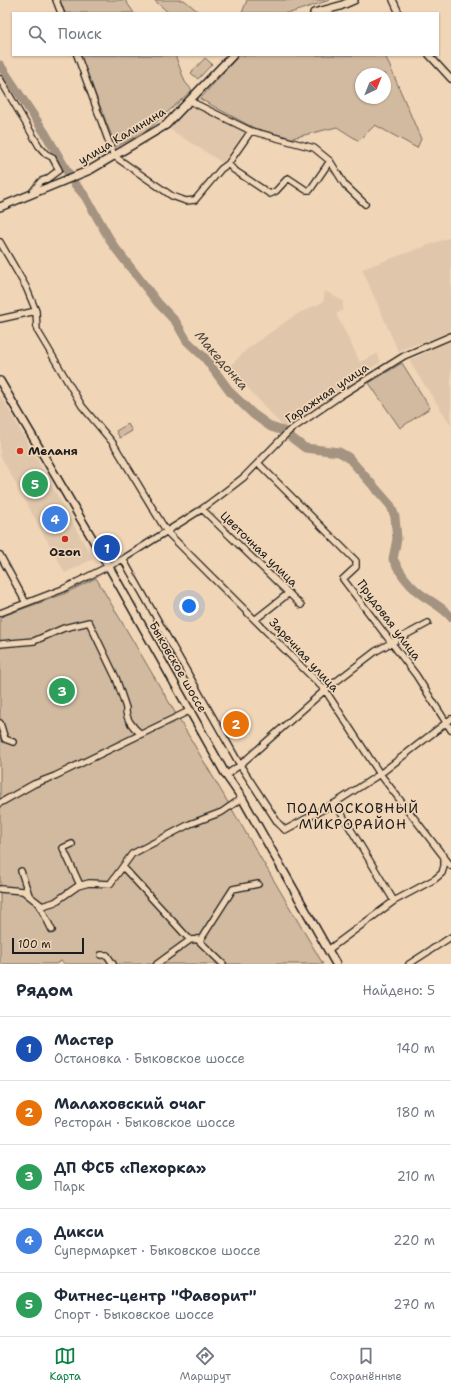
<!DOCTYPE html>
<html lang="ru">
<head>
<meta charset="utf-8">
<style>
	:root { --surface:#fff; --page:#f2f2f3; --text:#1f2937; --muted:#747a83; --line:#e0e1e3; --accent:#0b8043 }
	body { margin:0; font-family:"Shantell Sans",sans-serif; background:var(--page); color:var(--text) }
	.compass { position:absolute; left:355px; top:68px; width:36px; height:36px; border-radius:50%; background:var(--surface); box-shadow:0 1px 3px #0004; rotate:43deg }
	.scale { position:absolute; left:12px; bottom:10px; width:72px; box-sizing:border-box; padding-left:4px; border:2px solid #1c1c1c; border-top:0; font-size:11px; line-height:14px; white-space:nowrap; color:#1c1c1c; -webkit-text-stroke:3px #f0d5b7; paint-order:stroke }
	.you { position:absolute; left:189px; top:606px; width:14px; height:14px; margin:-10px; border:3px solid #fff; border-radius:50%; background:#1a73e8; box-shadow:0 0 0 6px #1a73e833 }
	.badge { display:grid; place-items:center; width:26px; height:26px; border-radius:50%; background:var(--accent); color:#fff; font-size:13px; font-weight:700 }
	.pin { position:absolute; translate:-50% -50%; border:2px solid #fff; box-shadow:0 1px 4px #0006 }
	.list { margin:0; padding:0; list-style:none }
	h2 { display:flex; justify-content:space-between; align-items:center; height:52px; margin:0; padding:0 16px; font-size:17px }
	h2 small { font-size:13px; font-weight:400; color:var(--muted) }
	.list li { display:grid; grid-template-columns:26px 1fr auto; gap:12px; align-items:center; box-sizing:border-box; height:64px; padding:0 16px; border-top:1px solid var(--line) }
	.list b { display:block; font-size:15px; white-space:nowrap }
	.list p { margin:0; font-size:13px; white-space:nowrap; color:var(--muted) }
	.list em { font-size:13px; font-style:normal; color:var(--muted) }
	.icon { flex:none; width:22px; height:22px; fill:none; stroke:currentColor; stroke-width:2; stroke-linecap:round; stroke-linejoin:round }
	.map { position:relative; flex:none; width:451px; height:964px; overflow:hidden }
	.search { position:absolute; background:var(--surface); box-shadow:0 1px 3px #0004; left:12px; right:12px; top:12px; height:44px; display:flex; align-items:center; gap:10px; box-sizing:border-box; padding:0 14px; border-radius:0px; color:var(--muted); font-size:15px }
	.sheet { height:372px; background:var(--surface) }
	nav { display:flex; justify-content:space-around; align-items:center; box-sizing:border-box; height:56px; border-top:1px solid var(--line); background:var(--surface); font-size:11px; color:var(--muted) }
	nav a { display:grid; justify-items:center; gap:2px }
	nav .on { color:var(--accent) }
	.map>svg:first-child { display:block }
	.built { fill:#e0c7ac }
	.green { fill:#d1baa0; stroke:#766b5e; fill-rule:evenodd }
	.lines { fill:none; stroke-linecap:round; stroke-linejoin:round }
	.river { stroke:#a49380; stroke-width:9 }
	.minor-casing { stroke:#1c1c1c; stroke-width:8 }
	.major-casing { stroke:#1c1c1c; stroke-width:10 }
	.minor { stroke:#f0d5b7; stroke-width:5.5 }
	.major { stroke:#f0d5b7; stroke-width:7 }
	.poi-dot { fill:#c8321e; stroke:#f0d5b7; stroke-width:1.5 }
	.labels { text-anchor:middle; stroke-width:3.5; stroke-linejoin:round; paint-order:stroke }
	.street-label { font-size:12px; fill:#1c1c1c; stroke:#f0d5b7 }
	.poi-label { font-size:12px; font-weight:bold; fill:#1c1c1c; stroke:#f0d5b7; text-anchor:start }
	.water-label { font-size:13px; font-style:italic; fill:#4c463f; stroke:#f0d5b7 }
	.quarter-label { font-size:14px; letter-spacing:1px; fill:#1c1c1c; stroke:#f0d5b7 }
</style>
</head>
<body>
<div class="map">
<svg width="451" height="964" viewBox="0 0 451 964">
	<rect width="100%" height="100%" fill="#f0d5b7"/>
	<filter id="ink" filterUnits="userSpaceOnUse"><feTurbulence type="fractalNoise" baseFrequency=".025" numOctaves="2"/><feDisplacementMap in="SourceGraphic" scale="8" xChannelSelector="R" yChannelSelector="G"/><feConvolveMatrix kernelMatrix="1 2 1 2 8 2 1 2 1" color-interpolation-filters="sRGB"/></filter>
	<g filter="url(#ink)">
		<path class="built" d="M 194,104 L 246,130 L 223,163 L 168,128 Z
			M 451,237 L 451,332 L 398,351 L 362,269 Z
			M 325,291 L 343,301 L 343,310 L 336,314 L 360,362 L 377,354 L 381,362 L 294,419 L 284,428 L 229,367 L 246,350 L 295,315 L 323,302 Z
			M 451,339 L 451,425 L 409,361 Z
			M 0,394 L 93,559 L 65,573 L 0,455 Z"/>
		<path class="green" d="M 60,0 L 125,0 L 134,13 L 65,13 Z
			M 154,0 L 184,0 L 200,13 L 169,13 Z
			M 247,0 L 330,0 L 290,13 L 242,13 Z
			M 80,55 L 175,55 L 185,82 L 192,90 L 149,129 L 116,147 Z
			M 239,55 L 385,55 L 421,139 L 417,148 L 375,125 L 359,141 L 337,127 L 292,138 L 254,128 L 200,99 ZM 361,74 L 385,74 L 385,98 L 361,98 Z
			M 205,58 L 212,64 L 198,79 L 191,73 Z
			M 402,363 L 430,408 L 400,428 L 369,383 Z
			M 128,424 L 132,431 L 120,438 L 116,431 Z
			M 96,578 L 323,964 L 65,964 L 61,961 L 56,964 L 0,964 L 0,617 L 64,594 Z"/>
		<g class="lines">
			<path class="river" d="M 0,65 L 45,133 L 74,183 L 85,196 L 113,245 L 158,303 L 176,322 L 187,341 L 205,358 L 231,393 L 253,414 L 271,427 L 283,431 L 305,448 L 339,452 L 348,457 L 391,506 L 395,517 L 397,539 L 393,559 C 400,572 406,582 418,592 C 429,601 442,606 451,617"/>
			<g class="minor-casing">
				<path id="minor" d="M 56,0 L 61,13
					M 393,0 L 399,13
					M 77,55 L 114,156 L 172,196 L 186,201 L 195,200 L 221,169 L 228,164 L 251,131
					M 429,55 L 451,79
					M 0,79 L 39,146 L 46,154 L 52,157 L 59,170 L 47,179 L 41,181 L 30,195
					M 190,101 L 251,131 L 314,148 L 330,161 L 345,185 L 365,204
					M 228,164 L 234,170 L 270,194 L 276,191 L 288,178 L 306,190 L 310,190 L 330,161
					M 0,242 L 26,287 L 36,311 L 37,330 L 46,345 L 82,406 L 113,443 L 167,532 L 325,690 L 380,774 L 451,866
					M 0,319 L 36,311
					M 258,463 L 356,561 L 356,567 L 343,579 L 416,675 L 451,730
					M 202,509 L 301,605
					M 0,555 L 26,603
					M 123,559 L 240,765 L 278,823 L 285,830 L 335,803 L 380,774 L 451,719
					M 0,613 L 63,589 L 123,559 L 202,509 L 226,491 L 244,477 L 289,431 L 340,396 L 404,356 L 451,336
					M 256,619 L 289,593
					M 0,644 L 34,641 L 64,628 L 89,622 L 116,678 L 126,708 C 125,718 133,728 141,734
					M 0,723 L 5,739 L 13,742
					M 226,775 L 240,765 L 325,690 L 376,651 L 428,623
					M 0,803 L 34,784 L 55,776 L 191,710
					M 335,803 L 394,901
					M 72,844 L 63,848 L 80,885
					M 123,867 L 190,940 L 201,939 L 233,889 L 258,884
					M 21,871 L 29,895
					M 0,889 L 23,891 L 42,906 L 55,902 L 78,886 L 89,883 L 110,884 L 132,854 L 190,824 L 222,812 L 242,798
					M 39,904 L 52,930
					M 197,939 L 223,964
					M 328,950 L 394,901 L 435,879 L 442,873 L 444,866 L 444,856
					M 101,955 L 107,955 L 113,964
					M 157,964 L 190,940
					M 409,964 L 451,937"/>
			</g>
			<g class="major-casing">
				<path id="major" d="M 314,13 L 340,6 L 354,0
					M 0,207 L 90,170 L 166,125 L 233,55
					M 0,381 L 109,567 L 226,775 L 242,798 L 336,964"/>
			</g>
			<use href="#minor" class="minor"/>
			<use href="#major" class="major"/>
		</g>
	</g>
	<g class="poi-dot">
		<circle cx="20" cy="451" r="4"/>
		<circle cx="65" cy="539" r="4"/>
	</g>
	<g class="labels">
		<g class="street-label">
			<text transform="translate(122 136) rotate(-31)" y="4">улица Калинина</text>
			<text transform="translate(327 393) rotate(-34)" y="4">Гаражная улица</text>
			<text transform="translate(259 549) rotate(44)" y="4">Цветочная улица</text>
			<text transform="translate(389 620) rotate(53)" y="4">Прудовая улица</text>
			<text transform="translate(304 655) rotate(47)" y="4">Заречная улица</text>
			<text transform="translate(178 667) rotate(60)" y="4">Быковское шоссе</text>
		</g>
		<g class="poi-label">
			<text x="28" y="455">Меланя</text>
			<text x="65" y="556" text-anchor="middle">Ozon</text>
		</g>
		<g class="water-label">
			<text transform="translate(222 360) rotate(49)" y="5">Македонка</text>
		</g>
		<g class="quarter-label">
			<text x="353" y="813">ПОДМОСКОВНЫЙ<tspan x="353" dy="16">МИКРОРАЙОН</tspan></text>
		</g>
	</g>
</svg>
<svg class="compass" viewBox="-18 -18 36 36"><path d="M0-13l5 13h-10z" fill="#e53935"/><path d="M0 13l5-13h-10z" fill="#747a83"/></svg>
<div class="scale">100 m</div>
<div class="you"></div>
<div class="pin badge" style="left:107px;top:548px;background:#1a4fb4">1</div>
<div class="pin badge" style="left:236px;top:724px;background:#e8710a">2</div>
<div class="pin badge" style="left:62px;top:691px;background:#2e9e5b">3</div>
<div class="pin badge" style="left:55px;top:519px;background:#3f7fe0">4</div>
<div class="pin badge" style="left:35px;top:484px;background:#2e9e5b">5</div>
<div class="search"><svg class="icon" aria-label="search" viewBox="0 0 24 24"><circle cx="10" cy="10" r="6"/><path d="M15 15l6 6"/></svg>Поиск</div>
</div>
<section class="sheet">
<h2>Рядом<small>Найдено: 5</small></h2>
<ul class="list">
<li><span class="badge" style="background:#1a4fb4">1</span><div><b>Мастер</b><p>Остановка · Быковское шоссе</p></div><em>140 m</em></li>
<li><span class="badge" style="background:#e8710a">2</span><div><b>Малаховский очаг</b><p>Ресторан · Быковское шоссе</p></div><em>180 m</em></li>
<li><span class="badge" style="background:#2e9e5b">3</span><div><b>ДП ФСБ «Пехорка»</b><p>Парк</p></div><em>210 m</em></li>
<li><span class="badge" style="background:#3f7fe0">4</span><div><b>Дикси</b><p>Супермаркет · Быковское шоссе</p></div><em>220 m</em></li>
<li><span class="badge" style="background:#2e9e5b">5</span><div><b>Фитнес-центр &quot;Фаворит&quot;</b><p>Спорт · Быковское шоссе</p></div><em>270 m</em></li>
</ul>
</section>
<nav>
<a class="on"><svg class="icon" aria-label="map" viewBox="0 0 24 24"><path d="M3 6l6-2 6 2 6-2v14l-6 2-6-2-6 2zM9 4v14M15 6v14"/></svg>Карта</a>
<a><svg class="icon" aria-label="directions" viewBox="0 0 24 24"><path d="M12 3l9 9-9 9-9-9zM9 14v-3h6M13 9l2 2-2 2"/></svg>Маршрут</a>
<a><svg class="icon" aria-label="saved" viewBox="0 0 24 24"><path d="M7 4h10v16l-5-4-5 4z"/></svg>Сохранённые</a>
</nav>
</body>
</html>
